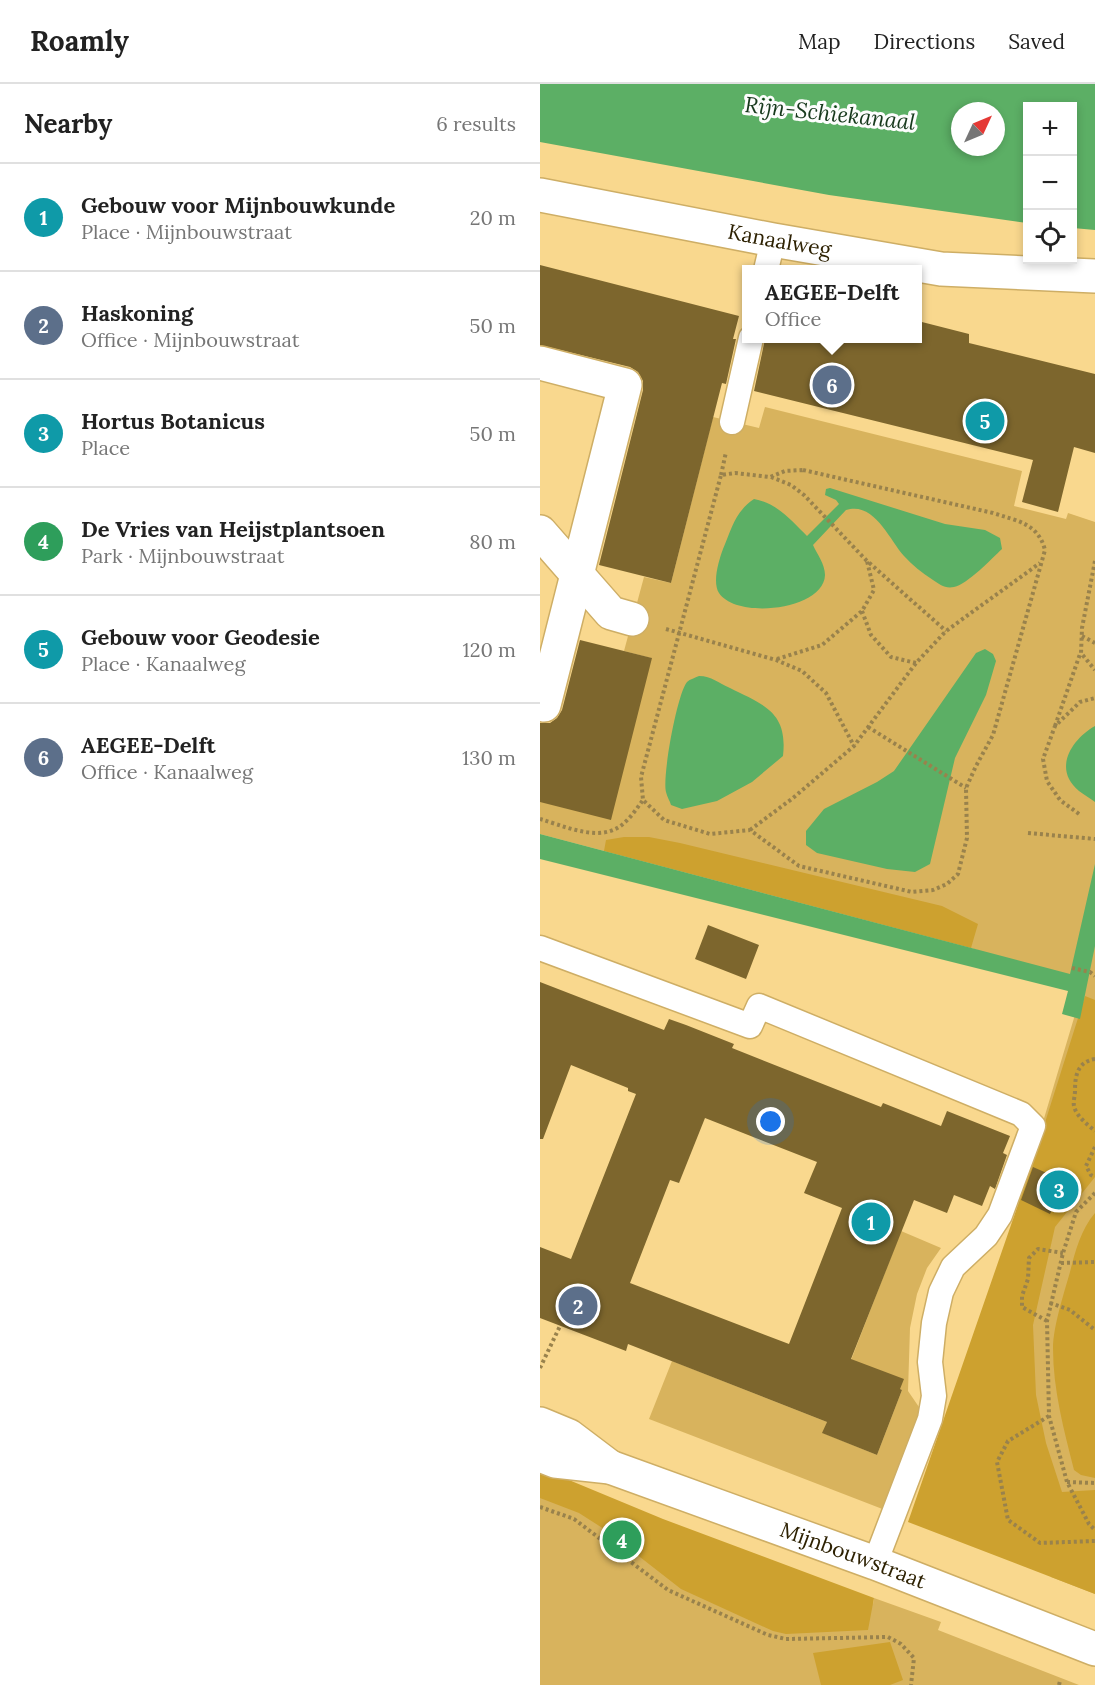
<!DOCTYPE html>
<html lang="en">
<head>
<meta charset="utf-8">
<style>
	:root { --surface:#fff; --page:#f6f6f6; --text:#222; --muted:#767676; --line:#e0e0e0; --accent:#2563eb }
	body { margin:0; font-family:Lora,serif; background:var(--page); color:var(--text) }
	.controls { position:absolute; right:18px; top:18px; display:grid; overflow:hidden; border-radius:0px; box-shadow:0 3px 9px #0003 }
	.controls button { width:54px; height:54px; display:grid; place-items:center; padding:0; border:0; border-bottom:2px solid var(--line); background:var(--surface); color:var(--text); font:30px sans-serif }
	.compass { position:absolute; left:411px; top:18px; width:54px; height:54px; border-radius:50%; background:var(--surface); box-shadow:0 3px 9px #0003; rotate:46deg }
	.you { position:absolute; left:231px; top:1038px; width:21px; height:21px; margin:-15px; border:4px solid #fff; border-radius:50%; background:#1a73e8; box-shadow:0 0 0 9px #1a73e833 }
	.badge { display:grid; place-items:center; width:39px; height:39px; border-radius:50%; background:var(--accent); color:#fff; font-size:20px; font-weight:700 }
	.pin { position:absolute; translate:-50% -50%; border:3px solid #fff; box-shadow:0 2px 6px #0006 }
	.popup { position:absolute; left:202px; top:181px; width:180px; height:78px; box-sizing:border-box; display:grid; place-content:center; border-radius:0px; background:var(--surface); filter:drop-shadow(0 2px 4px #0005); font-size:20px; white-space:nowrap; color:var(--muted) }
	.popup b { font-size:22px; color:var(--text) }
	.popup::after { content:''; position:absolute; left:50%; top:100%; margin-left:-12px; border:12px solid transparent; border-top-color:var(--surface) }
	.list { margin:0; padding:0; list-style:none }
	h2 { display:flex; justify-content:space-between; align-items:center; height:78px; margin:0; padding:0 24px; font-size:26px }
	h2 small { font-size:20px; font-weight:400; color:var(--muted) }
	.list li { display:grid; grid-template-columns:39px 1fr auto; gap:18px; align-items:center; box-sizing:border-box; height:108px; padding:0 24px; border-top:2px solid var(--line) }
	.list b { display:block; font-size:22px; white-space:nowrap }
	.list p { margin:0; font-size:20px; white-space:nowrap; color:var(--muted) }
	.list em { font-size:20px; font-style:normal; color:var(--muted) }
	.icon { flex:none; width:33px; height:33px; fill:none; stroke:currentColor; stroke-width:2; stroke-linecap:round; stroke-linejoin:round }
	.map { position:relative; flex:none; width:555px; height:1601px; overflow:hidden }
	header { display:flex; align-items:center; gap:36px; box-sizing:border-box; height:84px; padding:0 30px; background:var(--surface); border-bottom:2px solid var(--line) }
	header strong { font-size:28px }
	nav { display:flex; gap:33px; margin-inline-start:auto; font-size:21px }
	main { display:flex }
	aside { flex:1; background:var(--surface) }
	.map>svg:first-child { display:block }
	.green { fill:#d8b35d }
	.forest { fill:#cda12f }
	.water { fill:#5caf65; fill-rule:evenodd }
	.building { fill:#7d662d; fill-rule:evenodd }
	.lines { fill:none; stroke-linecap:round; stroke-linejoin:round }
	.lane-casing { stroke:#ceae65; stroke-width:27 }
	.street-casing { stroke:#ceae65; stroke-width:36 }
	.secondary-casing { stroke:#ceae65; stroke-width:36 }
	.path { stroke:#99824c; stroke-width:4; stroke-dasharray:3 3; stroke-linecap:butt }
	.lane { stroke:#fff; stroke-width:24 }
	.street { stroke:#fff; stroke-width:33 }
	.secondary { stroke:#fff; stroke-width:33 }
	.labels { text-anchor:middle; stroke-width:6; stroke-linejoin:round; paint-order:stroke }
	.street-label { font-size:21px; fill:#2d2102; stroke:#fdfdfd }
	.water-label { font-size:22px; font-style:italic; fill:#17391c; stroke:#fdfdfd }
</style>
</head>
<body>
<header>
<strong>Roamly</strong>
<nav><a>Map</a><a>Directions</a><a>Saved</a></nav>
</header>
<main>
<aside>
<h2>Nearby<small>6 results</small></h2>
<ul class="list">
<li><span class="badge" style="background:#0f9aa8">1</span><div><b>Gebouw voor Mijnbouwkunde</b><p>Place · Mijnbouwstraat</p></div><em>20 m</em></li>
<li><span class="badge" style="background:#5c6f8a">2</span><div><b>Haskoning</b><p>Office · Mijnbouwstraat</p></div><em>50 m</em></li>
<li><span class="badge" style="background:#0f9aa8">3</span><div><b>Hortus Botanicus</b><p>Place</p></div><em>50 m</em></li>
<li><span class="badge" style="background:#2e9e5b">4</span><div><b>De Vries van Heijstplantsoen</b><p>Park · Mijnbouwstraat</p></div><em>80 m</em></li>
<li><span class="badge" style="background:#0f9aa8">5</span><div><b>Gebouw voor Geodesie</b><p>Place · Kanaalweg</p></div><em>120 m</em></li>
<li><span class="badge" style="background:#5c6f8a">6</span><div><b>AEGEE-Delft</b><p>Office · Kanaalweg</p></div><em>130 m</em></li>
</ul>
</aside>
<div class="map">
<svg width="555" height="1601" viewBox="0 0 555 1601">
	<rect width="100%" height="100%" fill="#f9d88e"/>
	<path class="green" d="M 225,323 L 482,387 L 474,422 L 526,435 L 528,429 L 555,438 L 555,1510 L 511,1493 L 431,1279 L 534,934 L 542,901 L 431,864 L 0,750 L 0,718 L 111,574 L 84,567 L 104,493 L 131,499 L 173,333 L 219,344 Z
		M 361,1147 L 401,1164 L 387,1184 L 377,1210 L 370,1244 L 368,1307 L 381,1326 L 345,1426 L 109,1335 L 132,1277 L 287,1338 L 283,1349 L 337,1371 L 362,1306 L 308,1284 Z
		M 0,1394 L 333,1520 L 334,1514 L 401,1538 L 398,1546 L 539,1601 L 0,1601 Z"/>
	<path class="forest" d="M 84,753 L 109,753 L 140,759 L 402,822 L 438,840 L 431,864 L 64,767 L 66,756 Z
		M 545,912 L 555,916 L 555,1093 L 515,1143 L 493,1241 L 496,1311 L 506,1359 L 522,1408 L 555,1406 L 555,1510 L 368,1438 L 489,1089 Z
		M 555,1129 L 555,1394 L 541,1391 L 534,1386 C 524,1346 513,1306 513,1264 C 513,1243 524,1209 530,1188 C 535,1168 541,1145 555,1129 Z
		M 0,1384 L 123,1435 L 334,1514 L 328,1546 L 246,1550 L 233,1547 L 141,1505 L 64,1445 L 39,1429 L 0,1414 Z
		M 350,1558 L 363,1596 L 350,1601 L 281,1601 L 273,1569 Z"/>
	<path class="water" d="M 0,0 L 555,0 L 555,146 L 533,144 L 532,22 L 488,22 L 487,139 L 289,111 L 0,58 ZM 420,27 L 456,27 L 456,63 L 420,63 Z
		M 290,404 L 405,440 L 445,446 L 460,454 L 462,465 C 451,475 428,500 414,503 C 405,505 399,500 393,496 C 382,489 372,481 364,472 C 349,455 334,417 306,426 L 273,461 C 277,470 285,480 285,491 C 284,526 197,536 179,509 C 172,498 179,476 183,465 C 192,444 195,428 214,415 C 237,419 252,437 267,452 L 299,420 L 296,416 L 285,411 L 286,405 Z
		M 445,565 L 453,570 L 456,577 L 446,611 L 415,674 L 390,780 L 375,788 L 347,785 L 277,769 L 266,761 L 266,747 L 284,725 L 337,698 L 354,687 L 436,569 Z
		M 159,592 C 172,592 178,599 190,604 C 224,621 248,628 243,672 L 212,698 L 177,717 L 142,725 L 131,721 C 130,717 127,713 126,708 C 122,693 137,610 147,598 C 150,595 155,594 159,592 Z
		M 555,642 L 555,718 C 550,714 544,711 539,707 C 512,685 532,655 555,642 Z
		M 0,750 L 530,890 L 555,780 L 555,862 L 540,935 L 522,930 L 528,907 L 0,775 Z"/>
	<path class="building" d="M 0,181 L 199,232 L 193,255 L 196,255 L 186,300 L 182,299 L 131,499 L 59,481 L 103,306 L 103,297 L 98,288 L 90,283 L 0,261 Z
		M 378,237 L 429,250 L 429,259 L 555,290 L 555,369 L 534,363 L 518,428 L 482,418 L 493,376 L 214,307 L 225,255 L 378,255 Z
		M 40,556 L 112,574 L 71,736 L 0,718 L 0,639 L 10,639 L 17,634 L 22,626 Z
		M 168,841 L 219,861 L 206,895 L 155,875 Z
		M 0,898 L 124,946 L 129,935 L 146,941 L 194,960 L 192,964 L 341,1023 L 343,1019 L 401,1042 L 407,1027 L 470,1052 L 463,1069 L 467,1071 L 455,1105 L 450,1102 L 442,1122 L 414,1111 L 407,1129 L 374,1116 L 311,1275 L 364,1295 L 360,1305 L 362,1306 L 337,1371 L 282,1349 L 287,1338 L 88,1260 L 86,1267 L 0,1234 L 0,1163 L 31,1175 L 96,1010 L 88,1007 L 88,1004 L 31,981 L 3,1055 L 0,1055 ZM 165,1034 L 277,1078 L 264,1109 L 302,1124 L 249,1260 L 90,1199 L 130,1096 L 139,1099 Z
		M 493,1083 L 525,1097 L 510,1130 L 481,1116 Z"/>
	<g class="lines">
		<g class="lane-casing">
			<path id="lane" d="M 226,186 L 233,156
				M 192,338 L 211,254
				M 0,864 L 210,942 L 219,922 L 481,1030 L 493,1042 L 460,1131 L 446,1152 L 413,1183 L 401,1208 L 394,1239 L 390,1278 L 394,1312 L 390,1335 L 335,1479"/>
		</g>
		<g class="street-casing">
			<g id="street">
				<path id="s1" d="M 0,111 L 233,156 L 401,185 L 555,192"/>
				<path d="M 0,279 L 85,301 L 4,621 L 0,620"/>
				<path d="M 0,448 L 71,529 L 92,535"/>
			</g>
		</g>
		<g class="secondary-casing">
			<g id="secondary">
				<path d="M 0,1340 L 29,1352 L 70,1383"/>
				<path id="s2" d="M 0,1371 L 15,1377 L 70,1383 L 335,1479 L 555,1565"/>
			</g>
		</g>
		<path class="path" d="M 263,386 L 453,429 C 477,437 498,439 505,466 L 453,651 L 436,682 L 426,704 L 427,754 L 418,790 L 407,800 L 393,806 L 372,808 L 259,782 L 210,746 L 170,750 L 124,736 L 103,716 L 101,693 L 181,391 L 195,389 L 230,393 L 245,387 Z
			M 181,391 L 186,368
			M 231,393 L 251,401 L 264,411 L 326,476 L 406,547
			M 555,477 L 542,544 L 541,569 L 555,586
			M 322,527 L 331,551 L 351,573 L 376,579
			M 126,545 L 236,576 L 262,587 L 286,609 L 314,662
			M 542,552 L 555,559
			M 237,575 L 282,561 L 322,527 L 334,506 L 327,477
			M 515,642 L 540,570
			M 328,643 L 426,704
			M 539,730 L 520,716 L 507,697 L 503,675 L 515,642 L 540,618 L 555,614
			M 0,735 C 21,741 51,755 73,746 C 86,741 95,727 103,716
			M 210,746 L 253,714 L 314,662 L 376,579 L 406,547 L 500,479
			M 488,749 L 555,755
			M 532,884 L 550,888 L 555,892
			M 555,975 C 537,978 535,992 535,1007 C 535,1012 533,1017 534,1022 C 536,1032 548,1041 555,1047
			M 555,1063 L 546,1082 L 551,1091 L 555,1093
			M 555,1109 L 536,1128 L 523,1169 L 507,1237 L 509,1332 L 527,1398 L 549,1440 L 555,1446
			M 521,1179 L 555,1178
			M 510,1219 L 530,1226 L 555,1246
			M 507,1237 L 482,1223 L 482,1212 L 488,1195 L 489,1174 L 498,1165 L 523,1169
			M 0,1284 L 20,1242
			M 509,1332 L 468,1357 L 457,1378 L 468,1436 L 500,1459 L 555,1457
			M 527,1398 L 555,1399
			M 0,1423 L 34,1435 L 128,1506 L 228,1551 L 246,1555 L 348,1553 L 361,1560 L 374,1574 L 371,1601
			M 519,1601 L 520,1597"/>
		<use href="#lane" class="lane"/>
		<use href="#street" class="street"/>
		<use href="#secondary" class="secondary"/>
	</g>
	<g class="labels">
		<g class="street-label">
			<text dy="7" stroke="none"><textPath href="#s1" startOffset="244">Kanaalweg</textPath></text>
			<text dy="7" stroke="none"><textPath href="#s2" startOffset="330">Mijnbouwstraat</textPath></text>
		</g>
		<g class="water-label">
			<text transform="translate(290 29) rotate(6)" y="8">Rijn-Schiekanaal</text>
		</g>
	</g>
</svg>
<div class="controls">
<button>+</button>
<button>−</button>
<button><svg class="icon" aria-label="locate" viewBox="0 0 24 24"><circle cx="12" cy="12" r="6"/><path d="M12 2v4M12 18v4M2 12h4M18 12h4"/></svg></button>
</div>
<svg class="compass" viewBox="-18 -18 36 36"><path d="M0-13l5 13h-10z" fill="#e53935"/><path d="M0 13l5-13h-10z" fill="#767676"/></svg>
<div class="you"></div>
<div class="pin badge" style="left:331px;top:1138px;background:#0f9aa8">1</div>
<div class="pin badge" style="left:38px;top:1222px;background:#5c6f8a">2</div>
<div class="pin badge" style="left:519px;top:1106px;background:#0f9aa8">3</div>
<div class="pin badge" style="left:82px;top:1456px;background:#2e9e5b">4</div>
<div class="pin badge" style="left:445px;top:337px;background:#0f9aa8">5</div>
<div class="pin badge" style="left:292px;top:301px;background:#5c6f8a">6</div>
<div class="popup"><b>AEGEE-Delft</b>Office</div>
</div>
</main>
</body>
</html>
